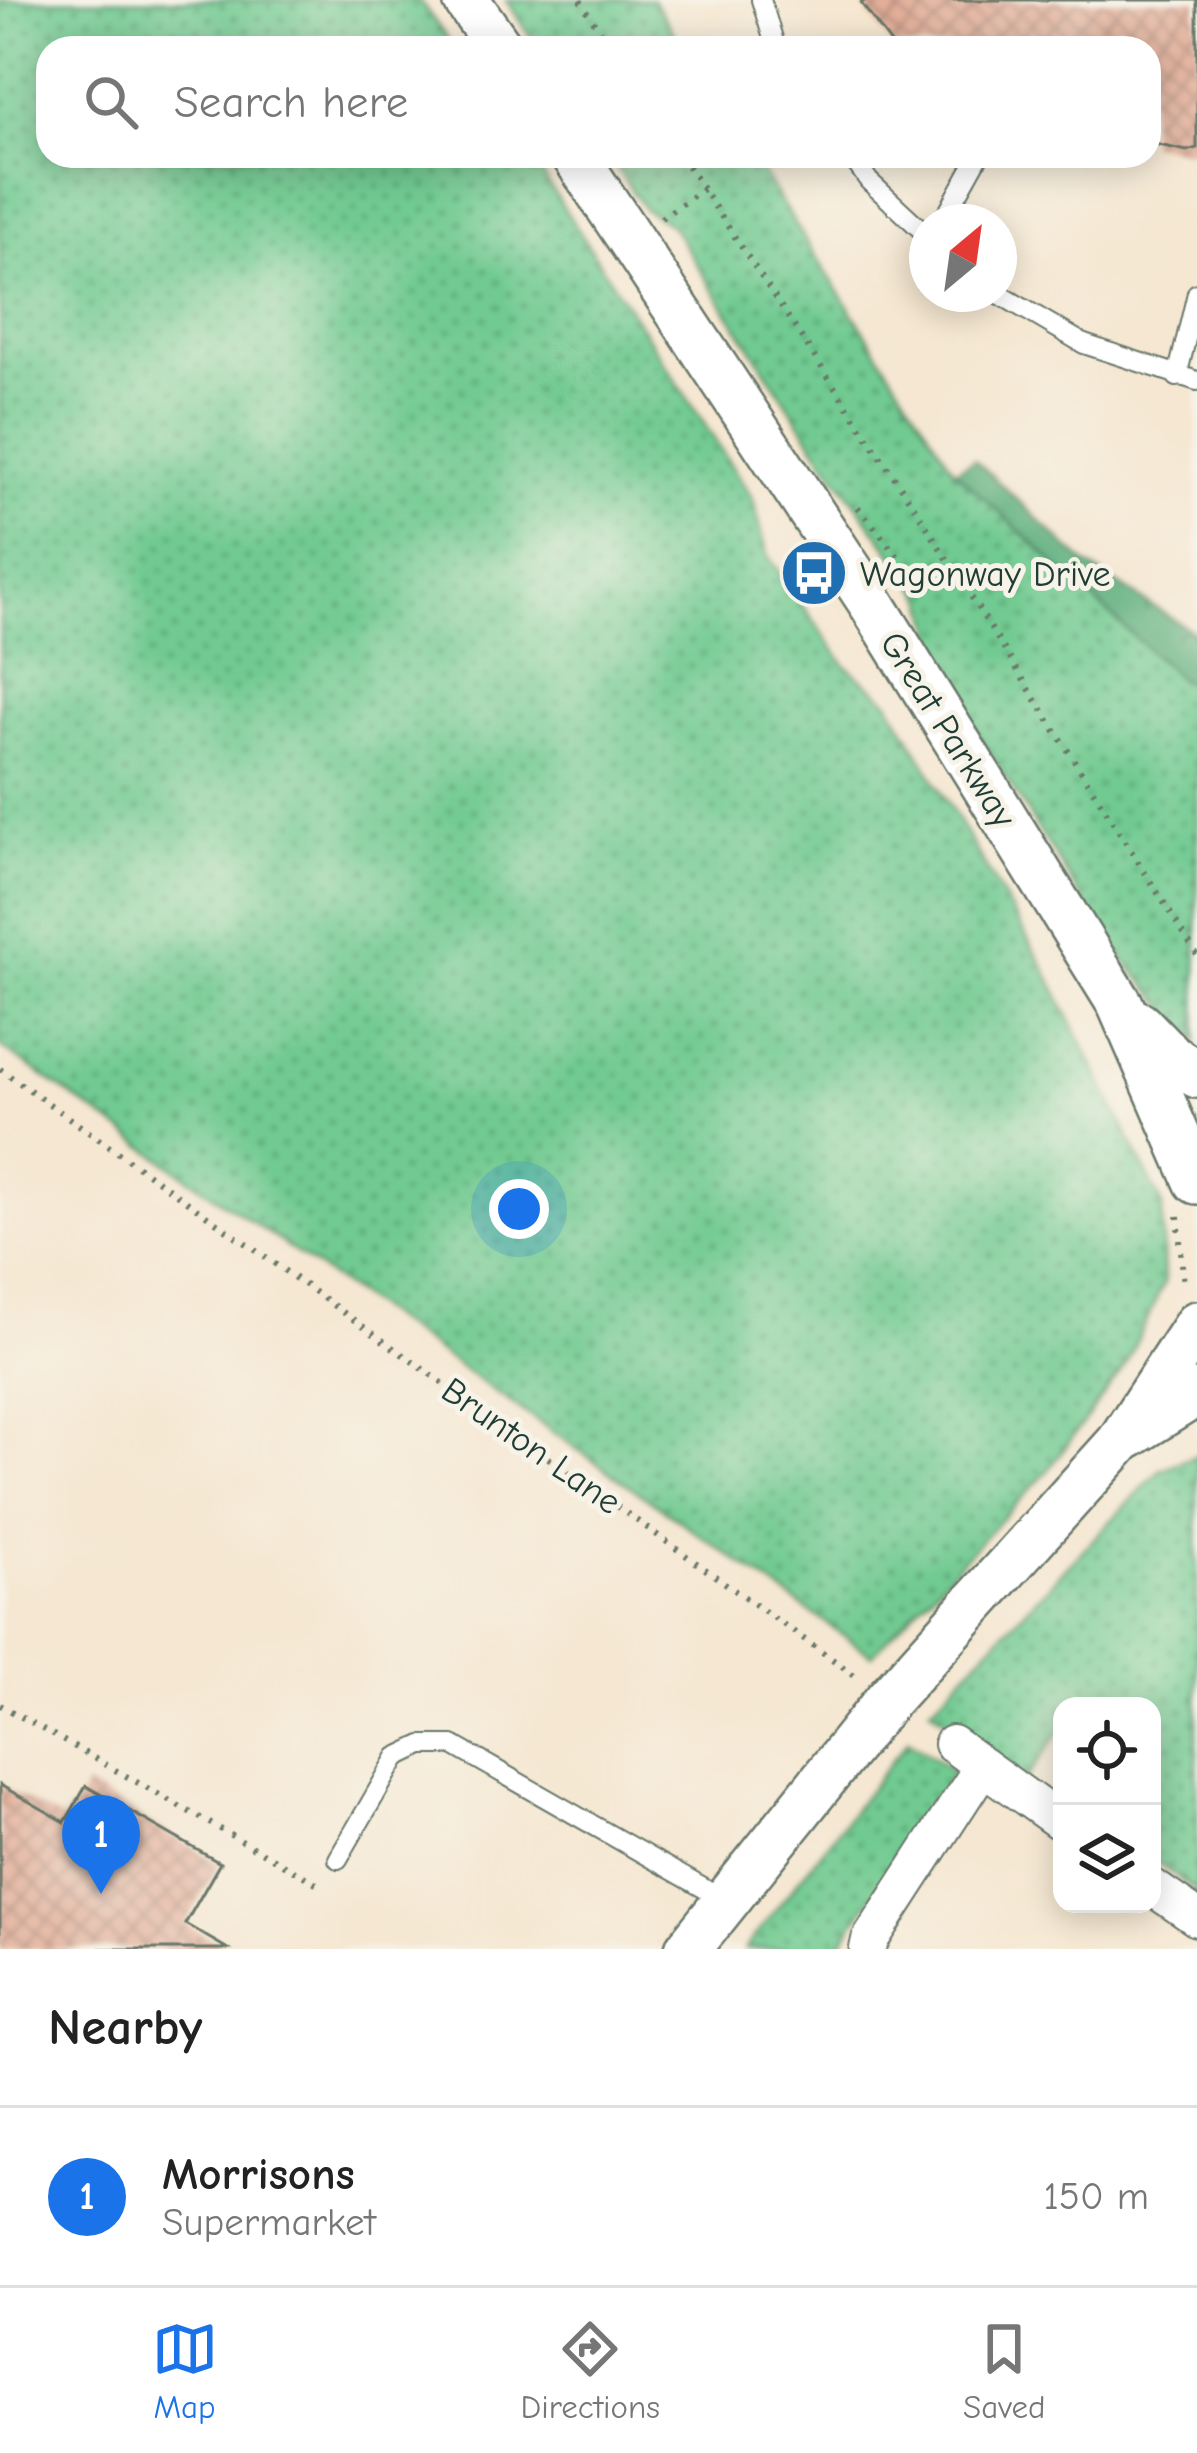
<!DOCTYPE html>
<html lang="en">
<head>
<meta charset="utf-8">
<style>
	:root { --surface:#fff; --page:#f6f6f6; --text:#222; --muted:#767676; --line:#e0e0e0; --accent:#1a73e8 }
	body { margin:0; font-family:"Comic Neue",sans-serif; background:var(--page); color:var(--text) }
	.controls { position:absolute; right:36px; bottom:36px; display:grid; overflow:hidden; border-radius:24px; box-shadow:0 6px 30px #0003 }
	.controls button { width:108px; height:108px; display:grid; place-items:center; padding:0; border:0; border-bottom:3px solid var(--line); background:var(--surface); color:var(--text); font:60px sans-serif }
	.compass { position:absolute; left:909px; top:204px; width:108px; height:108px; border-radius:50%; background:var(--surface); box-shadow:0 6px 30px #0003; rotate:29deg }
	.you { position:absolute; left:519px; top:1209px; width:42px; height:42px; margin:-30px; border:9px solid #fff; border-radius:50%; background:#1a73e8; box-shadow:0 0 0 18px #1a73e833 }
	.badge { display:grid; place-items:center; width:78px; height:78px; border-radius:50%; background:var(--accent); color:#fff; font-size:39px; font-weight:700 }
	.pin { position:absolute; translate:-50% -99px; filter:drop-shadow(0 3px 6px #0008) }
	.pin::after { content:''; position:absolute; top:63px; width:42px; height:36px; background:inherit; clip-path:polygon(0 0,100% 0,50% 100%) }
	.list { margin:0; padding:0; list-style:none }
	h2 { display:flex; justify-content:space-between; align-items:center; height:156px; margin:0; padding:0 48px; font-size:51px }
	h2 small { font-size:39px; font-weight:400; color:var(--muted) }
	.list li { display:grid; grid-template-columns:78px 1fr auto; gap:36px; align-items:center; box-sizing:border-box; height:180px; padding:0 48px; border-top:3px solid var(--line) }
	.list b { display:block; font-size:45px; white-space:nowrap }
	.list p { margin:0; font-size:39px; white-space:nowrap; color:var(--muted) }
	.list em { font-size:39px; font-style:normal; color:var(--muted) }
	.icon { flex:none; width:66px; height:66px; fill:none; stroke:currentColor; stroke-width:2; stroke-linecap:round; stroke-linejoin:round }
	.map { position:relative; flex:none; width:1197px; height:1949px; overflow:hidden }
	.search { position:absolute; background:var(--surface); box-shadow:0 6px 30px #0003; left:36px; right:36px; top:36px; height:132px; display:flex; align-items:center; gap:30px; box-sizing:border-box; padding:0 42px; border-radius:36px; color:var(--muted); font-size:45px }
	.sheet { height:336px; background:var(--surface) }
	nav { display:flex; justify-content:space-around; align-items:center; box-sizing:border-box; height:168px; border-top:3px solid var(--line); background:var(--surface); font-size:33px; color:var(--muted) }
	nav a { display:grid; justify-items:center; gap:6px }
	nav .on { color:var(--accent) }
	.map>svg:first-child { display:block }
	.green { fill:url(#green-dots); stroke:#488462; stroke-width:3 }
	.forest { fill:url(#forest-crowns); stroke:#3e7658; stroke-width:3 }
	.building { fill:url(#building-cross-hatch) }
	.lines { fill:none; stroke-linecap:round; stroke-linejoin:round }
	.service-casing { stroke:#6a786b; stroke-width:22 }
	.minor-casing { stroke:#6a786b; stroke-width:40 }
	.tertiary-casing { stroke:#6a786b; stroke-width:50 }
	.path { stroke:#6a786b; stroke-width:6; stroke-dasharray:3 9; stroke-linecap:butt }
	.service { stroke:#fff; stroke-width:18 }
	.minor { stroke:#fff; stroke-width:36 }
	.tertiary { stroke:#fff; stroke-width:45 }
	.labels { text-anchor:middle; stroke-width:10; stroke-linejoin:round; paint-order:stroke }
	.poi-label { font-size:36px; fill:#1f3d34; stroke:#f7f3e8; text-anchor:start }
	.street-label { font-size:36px; fill:#1f3d34; stroke:#f7f3e8 }
</style>
</head>
<body>
<div class="map">
<svg width="1197" height="1949" viewBox="0 0 1197 1949">
	<defs>
		<pattern id="green-dots" width="8" height="8" patternUnits="userSpaceOnUse" patternTransform="scale(3)"><rect width="8" height="8" fill="#71ca91"/><path d="M2 2h.1M6 6h.1" fill="none" stroke="#5ca577" stroke-width="1.8" stroke-linecap="round"/></pattern>
		<pattern id="forest-crowns" width="20" height="18" patternUnits="userSpaceOnUse" patternTransform="scale(3)"><rect width="20" height="18" fill="#5cae7b"/><path d="M2 6a3 3 0 1 1 6 0M12 15a3 3 0 1 1 6 0" fill="none" stroke="#4b8f66"/></pattern>
		<pattern id="building-cross-hatch" width="8" height="8" patternUnits="userSpaceOnUse" patternTransform="scale(3)"><rect width="8" height="8" fill="#e2ae99"/><path d="M0 0l8 8M0 8l8-8" fill="none" stroke="#b78f7e"/></pattern>
	</defs>
	<rect width="100%" height="100%" fill="#f7f3e8"/>
	<filter id="ink" filterUnits="userSpaceOnUse"><feTurbulence type="fractalNoise" baseFrequency=".00833" numOctaves="2"/><feDisplacementMap in="SourceGraphic" scale="24" xChannelSelector="R" yChannelSelector="G"/><feConvolveMatrix kernelMatrix="1 2 1 2 8 2 1 2 1" color-interpolation-filters="sRGB"/></filter>
	<filter id="wash" filterUnits="userSpaceOnUse"><feTurbulence type="fractalNoise" baseFrequency=".004" numOctaves="4" result="noise"/><feDisplacementMap in="SourceGraphic" scale="48" xChannelSelector="R" yChannelSelector="G"/><feGaussianBlur stdDeviation="2.7" result="paint"/><feColorMatrix in="noise" values="0 0 0 0 0 0 0 0 0 0 0 0 0 0 0 0 0 1.4 0 .05"/><feComposite in="paint" operator="in"/></filter>
	<g filter="url(#wash)">
		<rect width="100%" height="100%" fill="#f5e7d1"/>
		<path class="green" d="M 0,0 L 419,0 L 454,48 L 48,48 L 48,156 L 530,156 L 753,499 L 768,556 L 846,666 L 888,700 L 1047,972 L 1162,1204 L 1164,1283 L 1125,1366 L 1050,1468 L 872,1655 L 0,1046 Z
			M 506,0 L 653,0 L 683,48 L 538,48 Z
			M 609,156 L 751,156 L 955,471 L 1181,680 L 1197,685 L 1197,1041 L 1112,947 L 946,683 L 926,599 L 825,461 L 671,225 L 643,208 Z
			M 1197,1455 L 1197,1892 L 1152,1859 L 1152,1706 L 1062,1706 L 1062,1729 L 1025,1780 L 931,1708 L 1160,1470 Z
			M 908,1740 L 954,1771 L 837,1949 L 745,1949 Z"/>
		<path class="forest" d="M 974,459 L 1087,565 L 1197,634 L 1197,685 L 1181,680 L 955,471 Z"/>
		<g id="blocks">
			<path class="building" d="M 866,0 L 1197,0 L 1197,148 L 1187,151 L 1149,143 L 1149,48 L 894,48 L 861,3 Z
				M 0,1785 L 65,1822 L 86,1786 L 220,1863 L 185,1924 L 228,1949 L 0,1949 Z"/>
		</g>
	</g>
	<g filter="url(#ink)">
		<use href="#blocks" fill-opacity="0" stroke="#6a786b" stroke-width="3"/>
		<g class="lines">
			<g class="service-casing">
				<path id="service" d="M 761,0 L 776,48
					M 851,156 L 869,181 L 927,235
					M 942,222 L 979,156
					M 999,294 L 1084,344 L 1197,381
					M 1177,377 L 1197,293
					M 338,1859 L 397,1757 L 422,1745 L 453,1745 L 726,1901"/>
			</g>
			<g class="minor-casing">
				<path id="minor" d="M 952,1744 L 1062,1823
					M 1152,1887 L 1197,1918
					M 868,1949 L 870,1940 L 983,1766"/>
			</g>
			<g class="tertiary-casing">
				<path id="tertiary" d="M 466,0 L 500,48
					M 575,156 L 872,604 L 1120,1004 L 1197,1181
					M 1139,1024 L 1169,1055 L 1197,1075
					M 1128,1436 L 1197,1393
					M 688,1949 L 888,1699 L 1119,1443 L 1197,1324"/>
			</g>
			<path class="path" d="M 580,0 L 611,48
				M 681,156 L 915,508 L 1197,955
				M 661,218 L 703,189
				M 858,507 L 914,576 L 905,583
				M 0,1069 L 856,1676
				M 1178,1216 L 1184,1286
				M 0,1705 L 323,1887"/>
			<use href="#service" class="service"/>
			<use href="#minor" class="minor"/>
			<use href="#tertiary" class="tertiary"/>
		</g>
	</g>
	<defs>
		<g id="bus-disc" transform="scale(3.45)"><circle r="9.5" fill="#1f6fb2" stroke="#f7f3e8"/><path d="M-5-6H5V4H4V6H2V4H-2V6H-4V4H-5ZM-3.5-4V0h7V-4ZM-3.5 1.2v1.5H-2V1.2ZM2 1.2v1.5H3.5V1.2Z" fill="#fff"/></g>
	</defs>
	<g fill-rule="evenodd">
		<use href="#bus-disc" x="814" y="573"/>
	</g>
	<g class="labels">
		<g class="poi-label">
			<text x="860" y="586">Wagonway Drive</text>
		</g>
		<g class="street-label">
			<text transform="translate(949 729) rotate(58)" y="13">Great Parkway</text>
			<text transform="translate(532 1445) rotate(35)" y="13">Brunton Lane</text>
		</g>
	</g>
</svg>
<div class="controls">
<button><svg class="icon" aria-label="locate" viewBox="0 0 24 24"><circle cx="12" cy="12" r="6"/><path d="M12 2v4M12 18v4M2 12h4M18 12h4"/></svg></button>
<button><svg class="icon" aria-label="layers" viewBox="0 0 24 24"><path d="M12 4l9 5-9 5-9-5zM3 14l9 5 9-5"/></svg></button>
</div>
<svg class="compass" viewBox="-18 -18 36 36"><path d="M0-13l5 13h-10z" fill="#e53935"/><path d="M0 13l5-13h-10z" fill="#767676"/></svg>
<div class="you"></div>
<div class="pin badge" style="left:101px;top:1894px">1</div>
<div class="search"><svg class="icon" aria-label="search" viewBox="0 0 24 24"><circle cx="10" cy="10" r="6"/><path d="M15 15l6 6"/></svg>Search here</div>
</div>
<section class="sheet">
<h2>Nearby<small></small></h2>
<ul class="list">
<li><span class="badge">1</span><div><b>Morrisons</b><p>Supermarket</p></div><em>150 m</em></li>
</ul>
</section>
<nav>
<a class="on"><svg class="icon" aria-label="map" viewBox="0 0 24 24"><path d="M3 6l6-2 6 2 6-2v14l-6 2-6-2-6 2zM9 4v14M15 6v14"/></svg>Map</a>
<a><svg class="icon" aria-label="directions" viewBox="0 0 24 24"><path d="M12 3l9 9-9 9-9-9zM9 14v-3h6M13 9l2 2-2 2"/></svg>Directions</a>
<a><svg class="icon" aria-label="saved" viewBox="0 0 24 24"><path d="M7 4h10v16l-5-4-5 4z"/></svg>Saved</a>
</nav>
</body>
</html>
